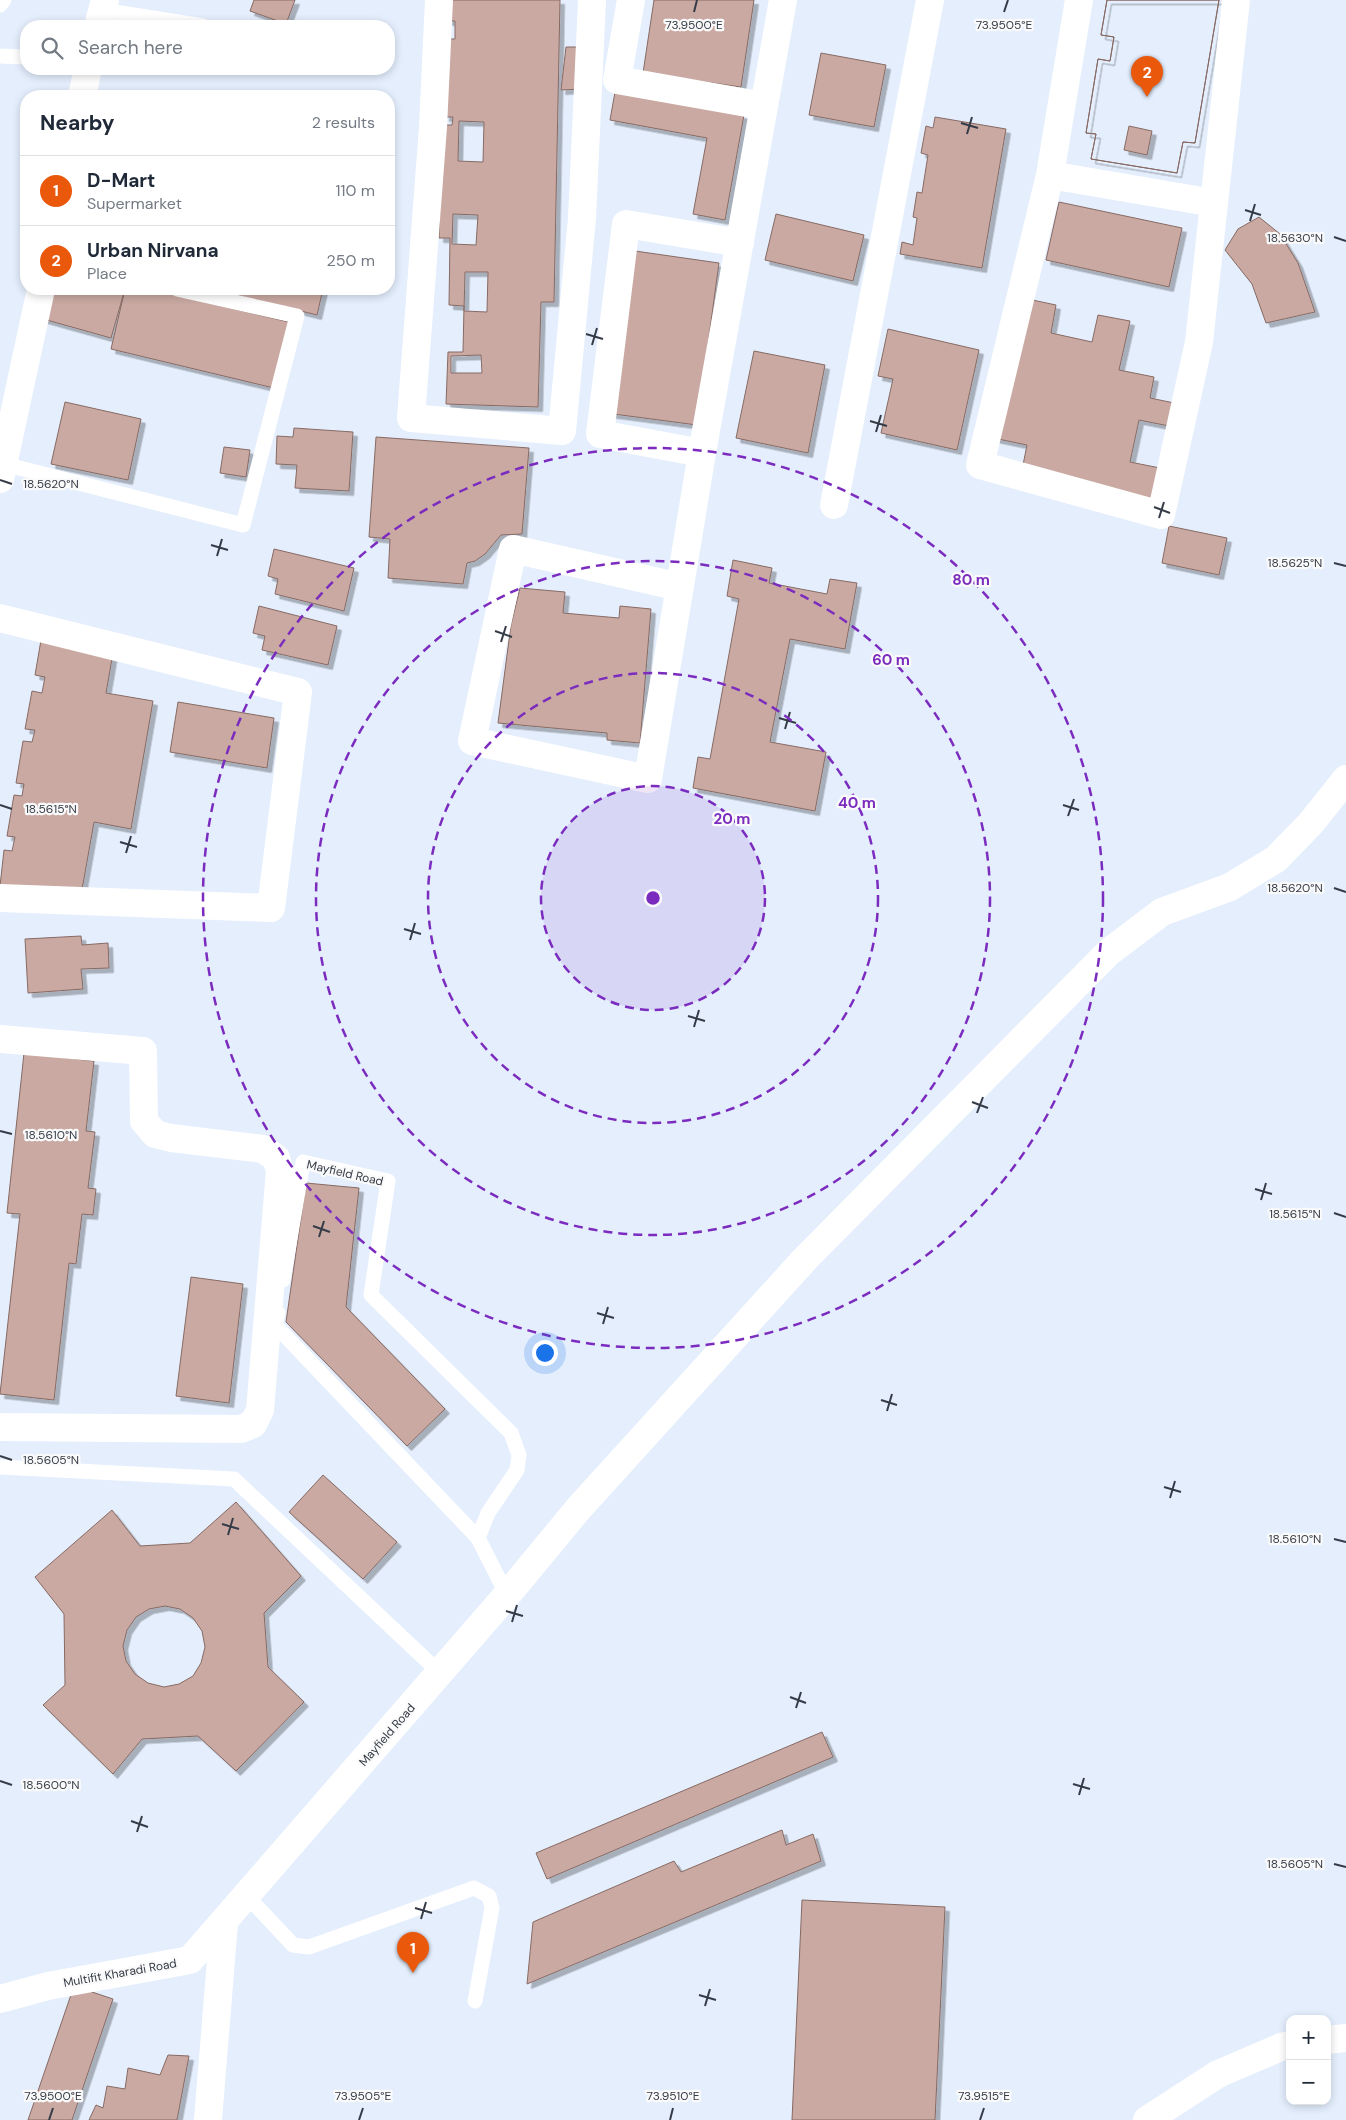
<!DOCTYPE html>
<html lang="en">
<head>
<meta charset="utf-8">
<style>
	:root { --surface:#fff; --page:#f2f2f3; --text:#1f2937; --muted:#747a83; --line:#e0e1e3; --accent:#ea580c }
	body { margin:0; font-family:"DM Sans",sans-serif; background:var(--page); color:var(--text) }
	.controls { position:absolute; right:15px; bottom:15px; display:grid; overflow:hidden; border-radius:10px; box-shadow:0 2px 8px #0003 }
	.controls button { width:45px; height:45px; display:grid; place-items:center; padding:0; border:0; border-bottom:1px solid var(--line); background:var(--surface); color:var(--text); font:25px sans-serif }
	.you { position:absolute; left:544px; top:1352px; width:18px; height:18px; margin:-12px; border:4px solid #fff; border-radius:50%; background:#1a73e8; box-shadow:0 0 0 8px #1a73e833 }
	.badge { display:grid; place-items:center; width:32px; height:32px; border-radius:50%; background:var(--accent); color:#fff; font-size:16px; font-weight:700 }
	.pin { position:absolute; translate:-50% -41px; filter:drop-shadow(0 1px 2px #0008) }
	.pin::after { content:''; position:absolute; top:26px; width:18px; height:15px; background:inherit; clip-path:polygon(0 0,100% 0,50% 100%) }
	.list { margin:0; padding:0; list-style:none }
	h2 { display:flex; justify-content:space-between; align-items:center; height:65px; margin:0; padding:0 20px; font-size:21px }
	h2 small { font-size:16px; font-weight:400; color:var(--muted) }
	.list li { display:grid; grid-template-columns:32px 1fr auto; gap:15px; align-items:center; box-sizing:border-box; height:70px; padding:0 20px; border-top:1px solid var(--line) }
	.list b { display:block; font-size:19px; white-space:nowrap }
	.list p { margin:0; font-size:16px; white-space:nowrap; color:var(--muted) }
	.list em { font-size:16px; font-style:normal; color:var(--muted) }
	.icon { flex:none; width:28px; height:28px; fill:none; stroke:currentColor; stroke-width:2; stroke-linecap:round; stroke-linejoin:round }
	.map { position:relative; flex:none; width:1346px; height:2120px; overflow:hidden }
	.search { position:absolute; background:var(--surface); box-shadow:0 2px 8px #0003; left:20px; top:20px; width:375px; height:55px; display:flex; align-items:center; gap:12px; box-sizing:border-box; padding:0 18px; border-radius:20px; color:var(--muted); font-size:19px }
	.panel { position:absolute; background:var(--surface); box-shadow:0 2px 8px #0003; left:20px; top:90px; width:375px; height:205px; border-radius:20px }
	.map>svg:first-child { display:block }
	.building { fill:#c9a9a2; stroke:#876a64; fill-rule:evenodd; filter:url(#shadow) }
	.lines { fill:none; stroke-linecap:round; stroke-linejoin:round }
	.lane { stroke:#fff; stroke-width:15 }
	.street { stroke:#fff; stroke-width:28 }
	.secondary { stroke:#fff; stroke-width:28 }
	.ticks { fill:none; stroke:#363c47; stroke-width:2 }
	.ring { fill:none; stroke:#7b2cbf; stroke-width:2.5; stroke-dasharray:9 6 }
	.labels { text-anchor:middle; stroke-width:4.5; stroke-linejoin:round; paint-order:stroke }
	.street-label { font-size:12px; fill:#363c47; stroke:#fafafa }
	.ticks-label { font-size:12px; text-anchor:middle; fill:#363c47; stroke:#fafafa; stroke-width:4.5; stroke-linejoin:round; paint-order:stroke }
	.centre { fill:#7b2cbf; stroke:#fafafa; stroke-width:2.5 }
	.ring-label { font-size:15px; text-anchor:middle; font-weight:bold; fill:#7b2cbf; stroke:#fafafa; stroke-width:4.5; stroke-linejoin:round; paint-order:stroke }
</style>
</head>
<body>
<div class="map">
<svg width="1346" height="2120" viewBox="0 0 1346 2120">
	<defs>
		<filter id="shadow"><feDropShadow dx="4.5" dy="4.5" stdDeviation="0" flood-color="#0004"/></filter>
	</defs>
	<rect width="100%" height="100%" fill="#e4eefd"/>
	<path class="building" d="M 254,0 L 295,0 L 286,24 L 250,11 Z
		M 449,0 L 560,0 L 554,302 L 541,302 L 538,407 L 446,404 L 448,352 L 463,352 L 464,306 L 449,305 L 450,238 L 439,238 L 442,125 L 452,125 L 453,117 L 445,117 L 447,39 L 455,39 L 455,21 L 448,21 ZM 459,121 L 484,122 L 483,162 L 458,161 ZM 453,214 L 478,215 L 476,245 L 452,244 ZM 465,272 L 488,272 L 487,312 L 464,311 ZM 481,355 L 482,373 L 451,373 L 451,356 Z
		M 654,0 L 754,0 L 741,87 L 643,73 Z
		M 1107,0 L 1219,0 L 1195,143 L 1183,142 L 1177,173 L 1091,159 L 1096,134 L 1086,133 L 1098,59 L 1110,61 L 1114,37 L 1101,35 ZM 1129,126 L 1152,131 L 1147,155 L 1124,150 Z
		M 1107,0 L 1219,0 L 1195,143 L 1183,142 L 1177,173 L 1091,159 L 1096,134 L 1086,133 L 1098,59 L 1110,61 L 1114,37 L 1101,35 Z
		M 566,47 L 578,47 L 583,89 L 561,90 Z
		M 821,53 L 886,65 L 874,127 L 809,115 Z
		M 615,92 L 744,115 L 725,220 L 693,214 L 707,138 L 610,120 Z
		M 935,117 L 1006,129 L 982,268 L 900,254 L 902,242 L 913,245 L 917,218 L 913,217 L 917,192 L 922,193 L 928,155 L 921,153 L 926,126 L 933,128 Z
		M 1059,202 L 1182,228 L 1169,287 L 1046,260 Z
		M 776,214 L 864,235 L 853,281 L 765,260 Z
		M 1259,217 L 1280,234 L 1298,263 L 1315,312 L 1266,323 L 1252,284 L 1225,250 L 1238,229 Z
		M 628,250 L 719,263 L 697,425 L 606,413 Z
		M 44,289 L 125,289 L 111,338 L 36,317 Z
		M 125,289 L 150,289 L 293,323 L 278,389 L 111,349 Z
		M 212,289 L 323,289 L 317,315 Z
		M 1023,298 L 1056,305 L 1051,333 L 1092,342 L 1098,315 L 1130,321 L 1119,370 L 1154,377 L 1150,398 L 1179,404 L 1174,427 L 1139,420 L 1130,462 L 1165,469 L 1158,504 L 1021,475 L 1027,445 L 993,438 Z
		M 888,329 L 979,350 L 957,450 L 881,433 L 893,379 L 878,376 Z
		M 754,351 L 825,365 L 808,453 L 736,438 Z
		M 65,402 L 141,419 L 128,480 L 51,464 Z
		M 294,428 L 353,432 L 349,491 L 295,488 L 297,465 L 276,464 L 277,436 L 293,437 Z
		M 376,437 L 529,448 L 522,534 L 501,535 L 485,554 L 475,561 L 467,563 L 463,584 L 388,578 L 390,539 L 369,537 Z
		M 224,447 L 250,450 L 246,477 L 220,473 Z
		M 1169,526 L 1227,538 L 1219,575 L 1162,563 Z
		M 274,549 L 354,568 L 344,611 L 275,594 L 278,579 L 268,576 Z
		M 733,560 L 772,568 L 769,583 L 827,594 L 830,579 L 857,583 L 845,649 L 790,639 L 770,742 L 826,752 L 815,811 L 693,788 L 698,757 L 710,759 L 739,599 L 727,596 Z
		M 520,588 L 565,592 L 563,613 L 619,618 L 620,606 L 651,609 L 640,743 L 607,740 L 607,733 L 498,723 L 511,625 Z
		M 259,606 L 337,626 L 328,665 L 262,650 L 265,636 L 253,633 Z
		M 41,640 L 113,653 L 106,693 L 153,701 L 131,829 L 94,822 L 80,901 L 0,886 L 4,850 L 12,851 L 15,837 L 7,836 L 14,795 L 22,796 L 24,784 L 16,783 L 23,741 L 32,742 L 35,730 L 25,729 L 32,691 L 42,693 L 45,677 L 35,675 Z
		M 178,702 L 274,718 L 267,768 L 170,752 Z
		M 81,936 L 82,945 L 108,943 L 109,968 L 81,969 L 83,989 L 28,993 L 25,939 Z
		M 24,1053 L 94,1061 L 86,1131 L 95,1132 L 88,1188 L 96,1189 L 93,1215 L 82,1214 L 76,1264 L 69,1263 L 54,1400 L 0,1394 L 20,1214 L 7,1213 Z
		M 306,1183 L 359,1188 L 346,1307 L 445,1409 L 407,1446 L 286,1322 Z
		M 191,1277 L 243,1284 L 229,1403 L 176,1396 Z
		M 323,1475 L 397,1542 L 363,1579 L 289,1512 Z
		M 236,1502 L 301,1576 L 264,1613 L 268,1667 L 304,1702 L 236,1771 L 198,1736 L 142,1739 L 113,1774 L 43,1705 L 65,1685 L 64,1614 L 35,1577 L 112,1510 L 140,1546 L 190,1543 ZM 165,1606 L 180,1609 L 193,1618 L 202,1631 L 205,1647 L 201,1663 L 193,1676 L 179,1684 L 164,1687 L 148,1683 L 135,1674 L 126,1661 L 123,1646 L 127,1630 L 136,1617 L 149,1609 Z
		M 822,1732 L 833,1757 L 547,1879 L 536,1853 Z
		M 782,1830 L 786,1845 L 813,1834 L 821,1861 L 527,1984 L 533,1922 L 674,1861 L 681,1872 Z
		M 802,1900 L 945,1907 L 935,2120 L 792,2120 Z
		M 74,1986 L 113,1999 L 72,2120 L 28,2120 Z
		M 168,2055 L 189,2056 L 177,2120 L 89,2120 L 96,2105 L 103,2108 L 107,2086 L 125,2089 L 128,2068 L 160,2075 Z"/>
	<g class="lines">
		<path class="lane" d="M 0,5 L 4,0
			M 102,10 L 203,26
			M 0,56 L 26,57
			M 0,463 L 243,525 L 297,316 L 177,289
			M 283,1280 L 303,1162 L 388,1181 L 371,1295 L 511,1433 L 519,1455 L 517,1470 L 488,1513 L 478,1538 L 507,1595
			M 278,1313 L 275,1325 L 478,1538
			M 0,1467 L 234,1479 L 440,1673
			M 247,1896 L 293,1945 L 309,1947 L 474,1888 L 489,1896 L 492,1908 L 475,2001"/>
		<path class="street" d="M 439,0 L 433,127 L 411,418 L 562,431 L 582,218 L 592,0
			M 631,0 L 617,80 L 764,106
			M 1079,0 L 1050,175 L 980,465 L 1161,515 L 1199,342 L 1236,0
			M 1050,175 L 1214,203
			M 702,453 L 600,434 L 626,224 L 740,243
			M 834,505 L 930,0
			M 680,587 L 513,549 L 472,741 L 648,779 L 702,453 L 783,0
			M 0,618 L 298,692 L 271,908 L 0,898
			M 0,1039 L 143,1051 L 144,1121 L 155,1134 L 171,1138 L 263,1149 L 276,1158 L 280,1171 L 260,1410 L 253,1424 L 241,1429 L 0,1427
			M 0,1999 L 48,1986 L 190,1960 L 507,1595 L 579,1508 L 805,1259 L 1109,952 L 1162,912 L 1230,887 L 1276,859 L 1311,823 L 1346,779
			M 1327,2040 L 1346,2038
			M 208,2120 L 224,1923
			M 1147,2120 L 1218,2074 L 1281,2047 L 1290,2045"/>
		<path class="secondary" d="M 98,26 L 105,0
			M 82,96 L 88,69
			M 0,479 L 41,289"/>
	</g>
	<path class="ticks" d="M 694,12 L 697,0M 1004,12 L 1008,0M 961,123 L 978,128M 967,134 L 972,117M 1245,210 L 1261,215M 1250,221 L 1255,204M 1334,237 L 1346,241M 586,334 L 603,339M 592,345 L 597,328M 870,421 L 887,426M 876,432 L 881,415M 0,480 L 12,484M 1154,507 L 1170,513M 1159,518 L 1164,502M 211,545 L 228,550M 217,556 L 222,539M 1334,563 L 1346,566M 495,631 L 512,637M 501,642 L 506,626M 779,718 L 796,723M 785,729 L 790,712M 0,805 L 12,809M 1063,805 L 1079,810M 1068,816 L 1074,799M 120,842 L 137,847M 126,853 L 131,836M 1334,888 L 1346,892M 404,929 L 421,934M 410,940 L 415,923M 688,1016 L 705,1021M 694,1027 L 699,1010M 972,1102 L 988,1108M 977,1113 L 983,1097M 0,1131 L 12,1134M 1255,1189 L 1272,1194M 1261,1200 L 1266,1183M 1334,1213 L 1346,1217M 313,1226 L 330,1232M 319,1237 L 324,1221M 597,1313 L 614,1318M 603,1324 L 608,1307M 881,1400 L 897,1405M 887,1411 L 892,1394M 0,1456 L 12,1460M 1164,1487 L 1181,1492M 1170,1498 L 1175,1481M 222,1524 L 239,1529M 228,1535 L 233,1518M 1334,1539 L 1346,1542M 506,1611 L 523,1616M 512,1622 L 517,1605M 790,1697 L 806,1703M 796,1708 L 801,1692M 0,1781 L 12,1785M 1073,1784 L 1090,1789M 1079,1795 L 1084,1778M 131,1821 L 148,1827M 137,1832 L 142,1816M 1334,1864 L 1346,1867M 415,1908 L 432,1913M 421,1919 L 426,1902M 699,1995 L 716,2000M 705,2006 L 710,1989M 49,2120 L 53,2108M 359,2120 L 363,2108M 670,2120 L 673,2108M 980,2120 L 984,2108"/>
	<circle cx="653" cy="898" r="112" fill="#7b2cbf" fill-opacity=".12"/>
	<g class="ring">
		<circle cx="653" cy="898" r="112"/>
		<circle cx="653" cy="898" r="225"/>
		<circle cx="653" cy="898" r="337"/>
		<circle cx="653" cy="898" r="450"/>
	</g>
	<g class="labels">
		<g class="street-label">
			<text transform="translate(345 1173) rotate(13)" y="4">Mayfield Road</text>
			<text transform="translate(387 1735) rotate(-49)" y="4">Mayfield Road</text>
			<text transform="translate(120 1973) rotate(-10)" y="4">Multifit Kharadi Road</text>
		</g>
	</g>
	<g class="ticks-label">
		<text x="694" y="29">73.9500°E</text>
		<text x="1004" y="29">73.9505°E</text>
		<text x="1295" y="242">18.5630°N</text>
		<text x="51" y="488">18.5620°N</text>
		<text x="1295" y="567">18.5625°N</text>
		<text x="51" y="813">18.5615°N</text>
		<text x="1295" y="892">18.5620°N</text>
		<text x="51" y="1139">18.5610°N</text>
		<text x="1295" y="1218">18.5615°N</text>
		<text x="51" y="1464">18.5605°N</text>
		<text x="1295" y="1543">18.5610°N</text>
		<text x="51" y="1789">18.5600°N</text>
		<text x="1295" y="1868">18.5605°N</text>
		<text x="53" y="2100">73.9500°E</text>
		<text x="363" y="2100">73.9505°E</text>
		<text x="673" y="2100">73.9510°E</text>
		<text x="984" y="2100">73.9515°E</text>
	</g>
	<circle cx="653" cy="898" r="8" class="centre"/>
	<g class="ring-label">
		<text x="971" y="585">80 m</text>
		<text x="891" y="665">60 m</text>
		<text x="857" y="808">40 m</text>
		<text x="732" y="824">20 m</text>
	</g>
</svg>
<div class="controls">
<button>+</button>
<button>−</button>
</div>
<div class="you"></div>
<div class="pin badge" style="left:413px;top:1973px">1</div>
<div class="pin badge" style="left:1147px;top:97px">2</div>
<div class="search"><svg class="icon" aria-label="search" viewBox="0 0 24 24"><circle cx="10" cy="10" r="6"/><path d="M15 15l6 6"/></svg>Search here</div>
<section class="panel">
<h2>Nearby<small>2 results</small></h2>
<ul class="list">
<li><span class="badge">1</span><div><b>D-Mart</b><p>Supermarket</p></div><em>110 m</em></li>
<li><span class="badge">2</span><div><b>Urban Nirvana</b><p>Place</p></div><em>250 m</em></li>
</ul>
</section>
</div>
</body>
</html>
